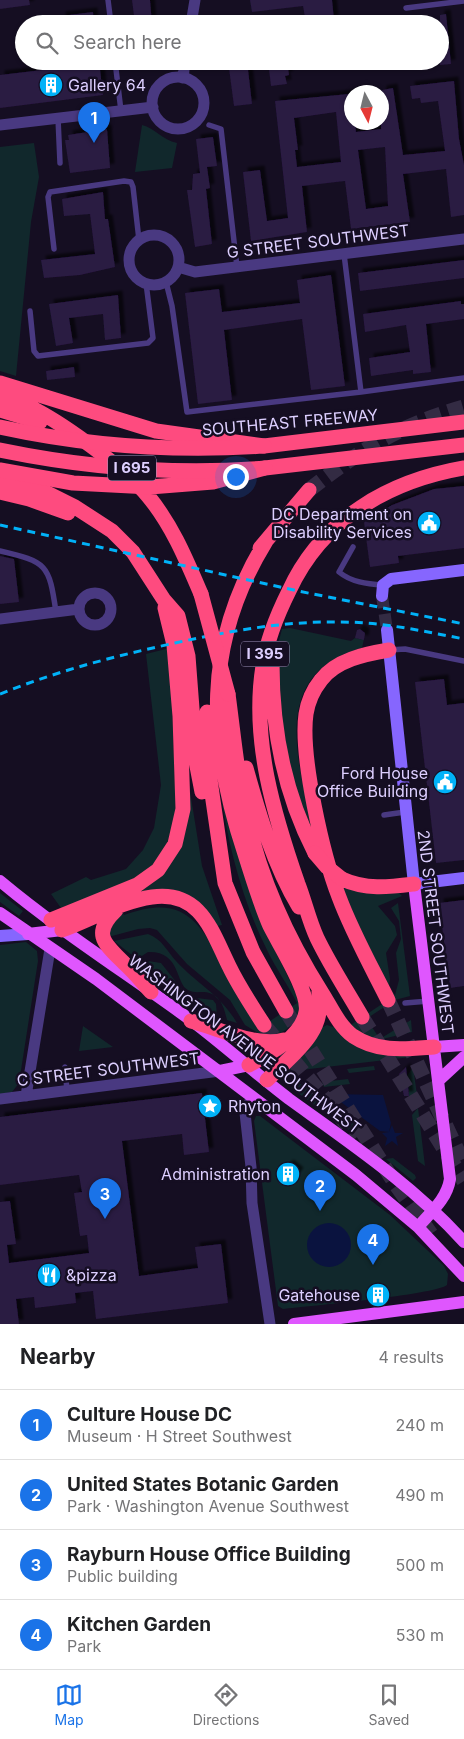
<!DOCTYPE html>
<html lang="en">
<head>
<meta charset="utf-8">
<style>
	:root { --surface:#fff; --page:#f2f2f2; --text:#202124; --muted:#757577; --line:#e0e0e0; --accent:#1a73e8 }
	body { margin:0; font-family:Inter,sans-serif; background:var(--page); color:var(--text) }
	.compass { position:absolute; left:344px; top:85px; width:45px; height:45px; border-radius:50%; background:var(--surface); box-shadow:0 1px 4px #0004; rotate:173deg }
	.you { position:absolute; left:235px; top:476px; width:18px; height:18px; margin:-12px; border:4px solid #fff; border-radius:50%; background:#1a73e8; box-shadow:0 0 0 8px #1a73e833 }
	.badge { display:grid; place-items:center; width:32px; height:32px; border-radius:50%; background:var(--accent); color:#fff; font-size:16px; font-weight:700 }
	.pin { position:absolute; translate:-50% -41px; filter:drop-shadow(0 1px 2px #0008) }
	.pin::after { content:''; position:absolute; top:26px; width:18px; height:15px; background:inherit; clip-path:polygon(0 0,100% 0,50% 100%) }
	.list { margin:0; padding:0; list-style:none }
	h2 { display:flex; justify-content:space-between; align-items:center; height:65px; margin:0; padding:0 20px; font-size:21px }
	h2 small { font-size:16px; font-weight:400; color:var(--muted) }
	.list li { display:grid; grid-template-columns:32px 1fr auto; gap:15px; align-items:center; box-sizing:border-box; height:70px; padding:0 20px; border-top:1px solid var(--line) }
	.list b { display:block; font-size:19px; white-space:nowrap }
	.list p { margin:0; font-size:16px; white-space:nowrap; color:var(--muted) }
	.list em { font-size:16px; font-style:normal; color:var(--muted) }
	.icon { flex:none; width:28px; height:28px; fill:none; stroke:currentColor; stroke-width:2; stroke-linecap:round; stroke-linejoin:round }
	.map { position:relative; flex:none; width:464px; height:1324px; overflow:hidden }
	.search { position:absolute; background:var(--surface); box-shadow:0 1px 4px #0004; left:15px; right:15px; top:15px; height:55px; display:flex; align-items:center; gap:12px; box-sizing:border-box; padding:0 18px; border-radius:28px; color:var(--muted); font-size:19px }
	.sheet { height:345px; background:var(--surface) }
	nav { display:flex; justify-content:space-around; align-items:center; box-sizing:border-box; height:70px; border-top:1px solid var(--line); background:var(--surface); font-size:14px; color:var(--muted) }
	nav a { display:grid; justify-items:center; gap:2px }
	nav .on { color:var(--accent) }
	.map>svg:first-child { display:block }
	.green { fill:#11282c }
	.water { fill:#0a133f }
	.building { fill:#2a1a43; fill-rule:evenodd; filter:url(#shadow) }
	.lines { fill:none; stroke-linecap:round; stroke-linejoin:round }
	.secondary-tunnel { stroke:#332b43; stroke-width:12; stroke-dasharray:12 6; stroke-linecap:butt }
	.highway-tunnel { stroke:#332b43; stroke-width:15; stroke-dasharray:15 8; stroke-linecap:butt }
	.lane { stroke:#493981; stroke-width:5.5 }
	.street { stroke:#493981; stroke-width:11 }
	.secondary { stroke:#8666fe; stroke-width:12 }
	.primary { stroke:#df56fe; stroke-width:12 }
	.highway { stroke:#fe4b7f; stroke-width:15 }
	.rail { stroke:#01b2f8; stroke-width:3; stroke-dasharray:8 6; stroke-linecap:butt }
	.highway-bridge { stroke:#fe4b7f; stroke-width:15 }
	.labels { text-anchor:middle; stroke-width:5; stroke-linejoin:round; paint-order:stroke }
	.shield { fill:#150e22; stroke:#a195bd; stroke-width:1 }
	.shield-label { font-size:15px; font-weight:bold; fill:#ddcfff }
	.poi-label { font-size:16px; fill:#ddcfff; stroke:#150e22; text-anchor:end }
	.street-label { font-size:16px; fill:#ddcfff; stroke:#150e22 }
</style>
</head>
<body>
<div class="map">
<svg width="464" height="1324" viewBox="0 0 464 1324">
	<defs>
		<filter id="shadow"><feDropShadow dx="4.5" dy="-4.5" stdDeviation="1" flood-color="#0009"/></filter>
	</defs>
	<rect width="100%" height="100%" fill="#150e22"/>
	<path class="green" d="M 142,125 C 155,128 162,140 177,143 L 172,168 L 135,172 Z
		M 34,143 L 39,177 L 31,222 L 16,376 L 0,371 L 0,147 Z
		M 290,628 L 351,641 L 355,638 L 364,639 L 362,648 C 267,674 299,763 314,834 L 294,789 L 274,680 L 275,656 L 282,629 Z
		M 170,648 L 176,811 C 172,830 168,850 154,864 C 134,886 88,898 61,908 L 51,894 L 86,877 L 91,880 L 126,869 L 143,850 L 154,828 L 161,785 L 146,654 Z
		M 189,785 L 202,866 L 222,925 L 217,926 L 209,913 L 134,894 L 180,846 L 186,830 Z
		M 220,789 L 275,950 L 300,1002 L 297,1017 L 287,1029 L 279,1034 L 266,1035 L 258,1033 L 245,1025 L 230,1000 L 187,964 L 157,930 L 150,928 L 138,929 L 112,936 L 106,934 L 117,916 L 123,913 L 124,915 C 182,894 197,919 224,964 C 236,985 249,1006 261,1027 L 297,1003 C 288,985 276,969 267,950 C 242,900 228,845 220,789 Z
		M 339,886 L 399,893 L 402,896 L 378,906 L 395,926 L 397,935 L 386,953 L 390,979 L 389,987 L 395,995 L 399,980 L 396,953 L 401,939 L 399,921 L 391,908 L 398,903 L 410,996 L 395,1000 L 363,1021 L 365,1025 L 369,1023 L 378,1036 L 373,1040 L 349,1026 L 388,1000 Z
		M 0,893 L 23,911 L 19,916 L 0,902 Z
		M 148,934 C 162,939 167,951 176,961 C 197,984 220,994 237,1023 L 227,1020 C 224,1007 220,993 204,992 C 198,992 193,993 188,990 C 175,983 181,951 148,952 L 137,959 L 114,941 Z
		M 26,942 L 37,951 L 38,961 L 19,1083 L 12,1092 L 0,1094 L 0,945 Z
		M 148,961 L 161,963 L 188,997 L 213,1000 L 216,1004 L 217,1016 L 176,990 L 142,963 Z
		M 411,1020 L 412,1032 L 378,1040 Z
		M 327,1025 L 410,1052 L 411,1057 L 284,1072 L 321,1028 Z
		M 83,1026 L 113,1047 L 79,1051 Z
		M 374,1066 L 375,1070 L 349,1073 L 347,1069 Z
		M 413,1067 L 417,1095 L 410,1105 L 407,1076 Z
		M 348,1079 L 350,1084 L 324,1087 L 322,1082 Z
		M 294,1084 L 303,1084 L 368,1131 L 364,1141 L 291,1088 Z
		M 418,1108 L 425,1166 L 418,1161 L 412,1115 Z
		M 256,1116 L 260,1116 L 390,1215 L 444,1266 L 448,1274 L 447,1285 C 434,1295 308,1306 283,1309 L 278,1306 L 254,1121 Z
		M 393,1158 L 415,1175 L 416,1178 L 413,1181 L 386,1159 Z"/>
	<path class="water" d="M 330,1094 L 383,1095 L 391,1123 L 389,1132 L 380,1131 Z
		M 392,1125 L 395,1133 L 403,1133 L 396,1137 L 398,1146 L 392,1141 L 385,1146 L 387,1138 L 382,1133 L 389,1132 Z
		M307 1245a22 22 0 1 1 44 0a22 22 0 1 1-44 0Z"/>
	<path class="building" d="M 0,0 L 29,0 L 30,5 L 0,9 Z
		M 132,0 L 150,0 L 152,24 L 135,24 Z
		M 250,0 L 332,0 L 334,20 L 306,23 L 303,6 L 252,12 Z
		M 93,12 L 94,24 L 62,24 L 61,16 Z
		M 446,14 L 451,64 L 440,65 L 440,15 Z
		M 67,61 L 99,61 L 103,95 L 0,108 L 0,75 L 68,67 Z
		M 228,61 L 247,61 L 252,104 L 234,106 Z
		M 268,61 L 287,61 L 289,75 L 285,76 L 287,84 L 271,86 Z
		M 454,81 L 459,139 L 464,165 L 464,215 L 451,217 L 446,169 L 412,173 L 403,174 L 410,222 L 351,229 L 345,181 L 336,182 L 302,186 L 307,232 L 251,241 L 243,172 L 260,170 L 267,221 L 288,218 L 275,101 L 349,94 L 352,123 L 355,123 L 356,132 L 381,129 L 382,90 L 393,88 L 403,155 L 445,151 L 438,101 L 421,103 L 420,98 L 412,99 L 410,86 ZM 336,112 L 341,162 L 297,167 L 295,150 L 298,150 L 294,118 ZM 385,147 L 388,206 L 366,209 L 358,150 Z
		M 107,129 L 110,168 L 70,173 L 65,140 L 69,140 L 68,135 Z
		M 213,137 L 217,166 L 207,167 L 210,188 L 206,189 L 212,244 L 195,247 L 187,190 L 192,190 L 193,174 L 200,173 L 196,139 Z
		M 103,192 L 105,219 L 108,219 L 115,267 L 80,275 L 44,278 L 41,260 L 95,254 L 90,214 L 64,216 L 62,199 Z
		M 464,260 L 464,278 L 360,291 L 358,273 Z
		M 331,275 L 345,386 L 311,390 L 302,319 L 224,330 L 232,400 L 198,404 L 185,293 L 219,289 L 222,312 L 283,305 L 300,303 L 297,280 Z
		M 118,295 L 121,338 L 105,340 L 103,314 L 69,318 L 73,343 L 56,346 L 49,304 Z
		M 461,301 L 461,304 L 464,304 L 464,319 L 426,324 L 431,372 L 413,374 L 413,370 L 371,376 L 369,358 L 410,352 L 406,325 L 365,332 L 363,314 Z
		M 74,367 L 75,377 L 47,380 L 46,371 Z
		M 464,486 L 464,548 L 398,556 L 399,563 L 370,567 L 364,522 L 392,505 L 434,489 Z
		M 0,556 L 14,559 L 19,602 L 0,604 Z
		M 360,629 L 365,633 L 364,640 L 355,638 L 357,630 Z
		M 444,679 L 447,705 L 464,703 L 464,860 L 436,863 L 415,682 Z
		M 464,900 L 464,986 L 450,988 L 439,903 Z
		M 406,1067 L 409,1096 L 404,1096 L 399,1074 Z
		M 202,1093 L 209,1152 L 184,1155 L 182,1134 L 122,1141 L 139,1276 L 198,1268 L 195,1247 L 221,1244 L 228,1303 L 96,1319 L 93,1291 L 75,1293 L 76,1303 L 35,1308 L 34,1297 L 16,1299 L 19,1324 L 0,1324 L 0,1202 L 10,1201 L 16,1244 L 7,1245 L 9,1263 L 89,1253 L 87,1235 L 80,1236 L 74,1193 L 82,1192 L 79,1175 L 0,1185 L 0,1117 Z
		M 289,1164 L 299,1172 L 292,1182 L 279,1184 L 277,1171 L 282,1171 Z"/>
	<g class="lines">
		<path class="secondary-tunnel" d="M 382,596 L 387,630"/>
		<path class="highway-tunnel" d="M 309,490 C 360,450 400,425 464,407
			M 388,1000 L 464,1165
			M 286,1011 L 396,1185 L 431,1234
			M 362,1017 L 464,1181
			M 264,1025 L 357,1137"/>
		<path class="lane" d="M 108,0 L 111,24
			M 406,8 L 464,1
			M 287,24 L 296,23
			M 115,61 L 121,111
			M 58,118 L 60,163
			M 209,125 L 221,129 L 237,267
			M 54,249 L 48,197 L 50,192 L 124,181 L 131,182 L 133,187 L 139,240
			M 166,282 L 172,306 L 187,412 L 361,392 L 344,254
			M 30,311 L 34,351 L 38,356 L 148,343 L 153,338 L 146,283
			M 361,392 L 464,378
			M 353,547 L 339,572 C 351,582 367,584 383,585
			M 0,551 C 47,562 49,564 56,612
			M 389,650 L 405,649 L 464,661
			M 384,815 L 405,812
			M 405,1003 L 429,1001
			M 65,1067 L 67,1091"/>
		<path class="street" d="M 191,24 L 195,0
			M152 103a26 26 0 1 1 52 0a26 26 0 1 1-52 0Z
			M 183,78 L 185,61
			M 0,125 L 153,107
			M129 260a25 25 0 1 1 50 0a25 25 0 1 1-50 0Z
			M 178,267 L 195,272 L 464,239
			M79 609a16 16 0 1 1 32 0a16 16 0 1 1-32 0Z
			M 0,619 L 79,609
			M 26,1096 L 50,949
			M 252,1096 L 245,1113 L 251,1167 L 252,1203 L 270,1324
			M 0,1099 L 220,1071"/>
		<path class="secondary" d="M 382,596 L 383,585 L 391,579 L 464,570
			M 387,630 L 414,884 L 464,878
			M 0,936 L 28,934"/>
		<path class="primary" d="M 0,881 C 61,932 128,974 192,1021 C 225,1046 256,1074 289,1099 C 350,1143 414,1186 464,1242
			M 414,884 L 450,1179 C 447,1199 431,1212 418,1227
			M 0,913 L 96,979 L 356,1175 L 418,1227 L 464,1276
			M 28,934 L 62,930
			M 434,1047 L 464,1045
			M 220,1071 L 249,1065
			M 438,1081 L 464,1057
			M 294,1324 L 464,1302"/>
		<path class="highway" d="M 0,383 L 156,431 L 264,446 L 464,422
			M 0,396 C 12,401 25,404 36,410 C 68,427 124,468 148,496 C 172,525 186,559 201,594
			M 0,410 L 40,422
			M 0,480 L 47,493 L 75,507 L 112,531 L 133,552 L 164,600 L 178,616 L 188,656 L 196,761 L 202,792
			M 150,487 L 213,482 L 265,468 L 464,445
			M 0,492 L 29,499 L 68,513
			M 260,548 L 309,490
			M 272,664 C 272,729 285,795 315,853
			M 228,694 C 233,730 236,765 243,800 C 256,868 285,935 322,993 C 331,1007 339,1026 353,1036 C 378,1053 406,1049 434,1047
			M 207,712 L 207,759 L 225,883 L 253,952 L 286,1011
			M 246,768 C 259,815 274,865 299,907
			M 342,879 C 366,890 389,887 414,884
			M 116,910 C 91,934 105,944 124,963 C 134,972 142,982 151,992
			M 51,920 L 137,885 L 158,870 L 175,844 L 183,809 L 180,716 L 174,645 L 165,608
			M 62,930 C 91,920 121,901 152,897 C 201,890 212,932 229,966 C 239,987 252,1006 264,1025
			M 388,1000 C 371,966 352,932 339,897 C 323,856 300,756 306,714 C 308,701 313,690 321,680 C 336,660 365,654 389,650
			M 362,1017 C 347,991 330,965 317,938 C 309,921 305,902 298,884 C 274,815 251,740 263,666 C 267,639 277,615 289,591 C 322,519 389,481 464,468
			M 191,1021 C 217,1028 258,1048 284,1040
			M 249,1065 C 269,1054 302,1037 306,1012 C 310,993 280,946 270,926 C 260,903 253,879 245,854 C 208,742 202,645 266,541
			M 267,1080 C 293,1054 326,1033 319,992"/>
		<path class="rail" d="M 0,525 L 298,591 L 464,624
			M 0,694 C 57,671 115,656 175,643 C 230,631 284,621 340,622 C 382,622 423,631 464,639"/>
		<path class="highway-bridge" d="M 0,427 C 87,446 175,452 264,446
			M 0,450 C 87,468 176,475 265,468
			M 0,470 L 73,483 L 150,487
			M 201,594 L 228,694
			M 315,853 L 327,867 L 342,879"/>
	</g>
	<defs>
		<g id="building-disc" transform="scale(1.25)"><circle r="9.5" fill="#01b2f8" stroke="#150e22"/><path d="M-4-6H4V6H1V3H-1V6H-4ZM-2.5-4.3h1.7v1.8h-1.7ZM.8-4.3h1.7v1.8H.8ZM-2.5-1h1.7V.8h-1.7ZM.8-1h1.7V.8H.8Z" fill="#fff"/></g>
		<g id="civic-disc" transform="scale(1.25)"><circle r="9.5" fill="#01b2f8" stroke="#150e22"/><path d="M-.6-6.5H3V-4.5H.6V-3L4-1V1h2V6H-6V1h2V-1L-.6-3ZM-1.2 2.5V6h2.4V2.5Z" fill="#fff"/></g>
		<g id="sight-disc" transform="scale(1.25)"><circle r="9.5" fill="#01b2f8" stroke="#150e22"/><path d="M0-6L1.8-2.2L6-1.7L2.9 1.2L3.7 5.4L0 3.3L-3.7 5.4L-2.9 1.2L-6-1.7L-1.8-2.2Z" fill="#fff"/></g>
		<g id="restaurant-disc" transform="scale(1.25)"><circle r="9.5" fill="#01b2f8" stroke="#150e22"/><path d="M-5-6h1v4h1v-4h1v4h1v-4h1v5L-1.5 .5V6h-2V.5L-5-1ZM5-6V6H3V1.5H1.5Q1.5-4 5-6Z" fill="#fff"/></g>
	</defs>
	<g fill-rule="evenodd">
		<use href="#building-disc" x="51" y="85"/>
		<use href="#civic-disc" x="429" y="523"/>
		<use href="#civic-disc" x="445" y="782"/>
		<use href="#sight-disc" x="210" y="1106"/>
		<use href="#building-disc" x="288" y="1174"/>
		<use href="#restaurant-disc" x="49" y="1275"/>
		<use href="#building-disc" x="378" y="1295"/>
	</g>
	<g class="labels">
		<g class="shield">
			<rect x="108" y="455.5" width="48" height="25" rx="4"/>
			<rect x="241" y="641.5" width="48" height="25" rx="4"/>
		</g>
		<g class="shield-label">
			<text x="132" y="473">I 695</text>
			<text x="265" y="659">I 395</text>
		</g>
		<g class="poi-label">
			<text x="68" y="91" text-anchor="start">Gallery 64</text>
			<text x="412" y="520">DC Department on<tspan x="412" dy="18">Disability Services</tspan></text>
			<text x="428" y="779">Ford House<tspan x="428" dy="18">Office Building</tspan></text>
			<text x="228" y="1112" text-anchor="start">Rhyton</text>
			<text x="270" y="1180">Administration</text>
			<text x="66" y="1281" text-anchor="start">&amp;pizza</text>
			<text x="360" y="1301">Gatehouse</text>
		</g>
		<g class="street-label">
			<text transform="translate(318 241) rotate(-7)" y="6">G STREET SOUTHWEST</text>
			<text transform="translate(290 422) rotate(-5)" y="6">SOUTHEAST FREEWAY</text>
			<text transform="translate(436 932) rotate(83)" y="6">2ND STREET SOUTHWEST</text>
			<text transform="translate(245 1044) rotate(37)" y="6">WASHINGTON AVENUE SOUTHWEST</text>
			<text transform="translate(108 1069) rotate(-7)" y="6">C STREET SOUTHWEST</text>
		</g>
	</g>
</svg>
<svg class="compass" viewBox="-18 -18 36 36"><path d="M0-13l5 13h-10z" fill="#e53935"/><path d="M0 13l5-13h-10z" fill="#757577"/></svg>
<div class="you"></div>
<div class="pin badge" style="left:94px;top:143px">1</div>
<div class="pin badge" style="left:320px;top:1211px">2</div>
<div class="pin badge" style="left:105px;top:1219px">3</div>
<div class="pin badge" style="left:373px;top:1265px">4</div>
<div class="search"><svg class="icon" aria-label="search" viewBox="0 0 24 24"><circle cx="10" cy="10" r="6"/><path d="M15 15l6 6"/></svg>Search here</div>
</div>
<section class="sheet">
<h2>Nearby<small>4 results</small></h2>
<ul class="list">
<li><span class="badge">1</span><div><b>Culture House DC</b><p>Museum · H Street Southwest</p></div><em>240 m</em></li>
<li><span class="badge">2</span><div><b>United States Botanic Garden</b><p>Park · Washington Avenue Southwest</p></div><em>490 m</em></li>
<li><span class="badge">3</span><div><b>Rayburn House Office Building</b><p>Public building</p></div><em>500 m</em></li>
<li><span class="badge">4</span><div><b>Kitchen Garden</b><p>Park</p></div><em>530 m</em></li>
</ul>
</section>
<nav>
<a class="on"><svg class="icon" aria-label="map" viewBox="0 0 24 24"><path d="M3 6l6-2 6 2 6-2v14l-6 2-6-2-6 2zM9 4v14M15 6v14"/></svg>Map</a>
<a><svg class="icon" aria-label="directions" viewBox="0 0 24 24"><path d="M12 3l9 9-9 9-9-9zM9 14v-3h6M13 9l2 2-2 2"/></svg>Directions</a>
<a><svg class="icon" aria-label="saved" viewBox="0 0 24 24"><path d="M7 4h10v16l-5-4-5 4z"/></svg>Saved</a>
</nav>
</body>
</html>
